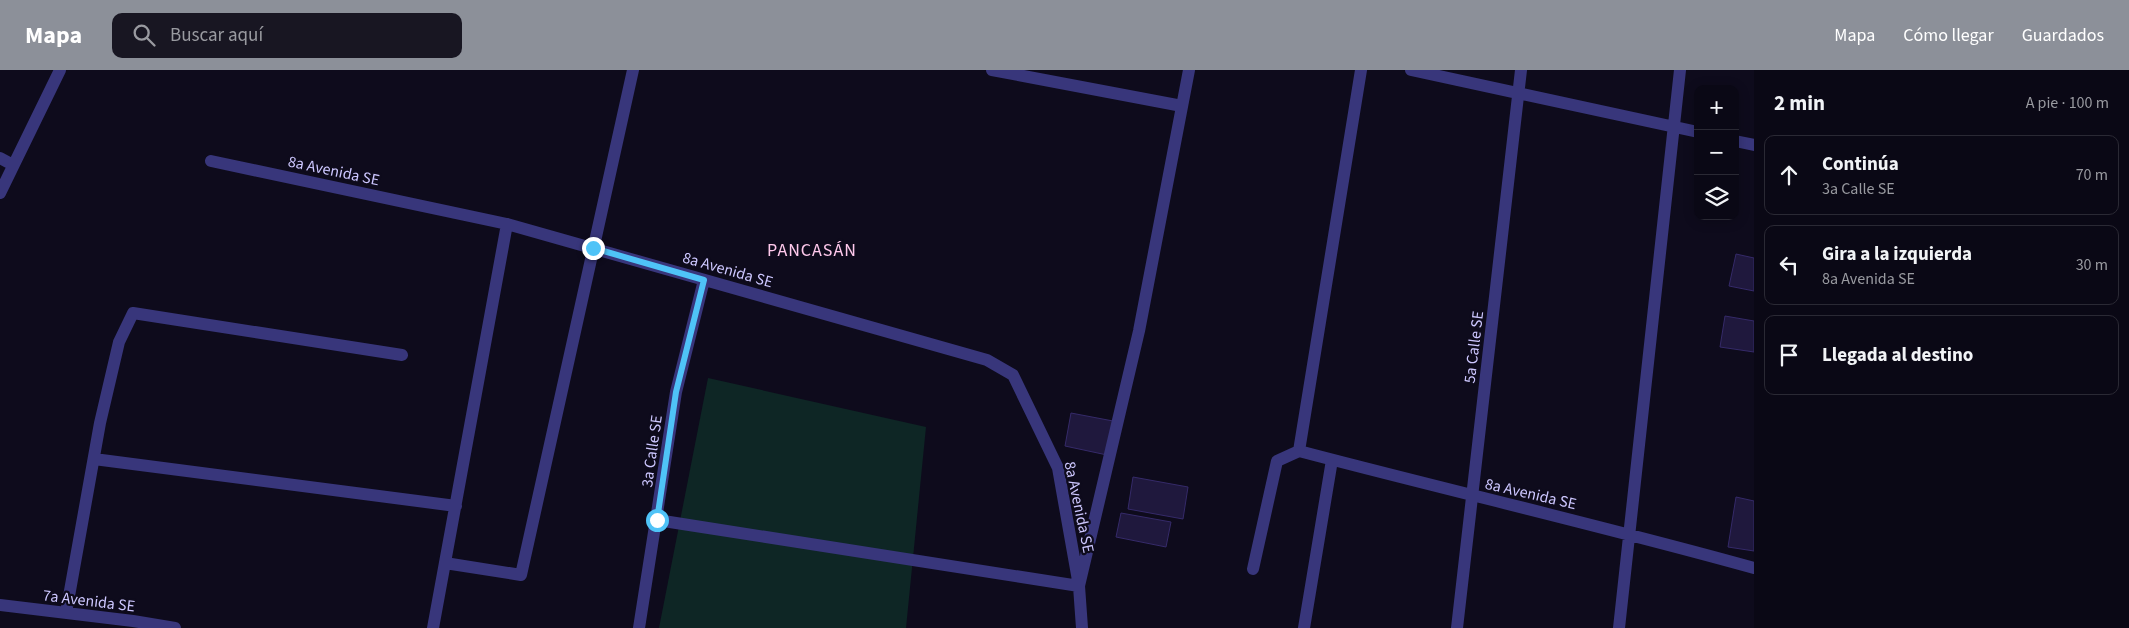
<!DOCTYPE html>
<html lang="es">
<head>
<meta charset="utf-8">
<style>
	:root { --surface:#0a0815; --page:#181622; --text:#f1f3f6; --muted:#999aa0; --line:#2a2934; --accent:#8c9099 }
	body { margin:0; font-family:"Source Sans 3",sans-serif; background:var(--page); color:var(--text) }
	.controls { position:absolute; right:15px; top:15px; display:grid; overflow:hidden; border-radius:10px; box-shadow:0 2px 12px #0003 }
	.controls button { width:45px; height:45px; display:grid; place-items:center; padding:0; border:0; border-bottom:1px solid var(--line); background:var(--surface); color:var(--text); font:25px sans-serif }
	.stop { position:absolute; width:15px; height:15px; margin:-11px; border:4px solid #4fc3f7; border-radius:50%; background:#fff }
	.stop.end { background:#4fc3f7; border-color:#fff; box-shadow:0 1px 5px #0008 }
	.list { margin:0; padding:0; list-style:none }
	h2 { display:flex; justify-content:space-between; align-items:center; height:65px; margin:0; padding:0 20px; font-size:21px }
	h2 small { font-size:16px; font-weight:400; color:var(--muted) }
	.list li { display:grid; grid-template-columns:32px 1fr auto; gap:15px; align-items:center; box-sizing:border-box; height:80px; margin:0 10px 10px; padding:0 10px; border:1px solid var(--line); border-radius:10px }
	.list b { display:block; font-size:19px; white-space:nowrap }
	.list p { margin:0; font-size:16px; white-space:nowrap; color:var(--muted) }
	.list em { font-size:16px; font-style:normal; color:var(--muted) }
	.icon { flex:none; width:28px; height:28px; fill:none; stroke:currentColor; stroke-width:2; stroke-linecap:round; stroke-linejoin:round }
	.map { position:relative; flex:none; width:1754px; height:558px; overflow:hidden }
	header { display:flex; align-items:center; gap:30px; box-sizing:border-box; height:70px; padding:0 25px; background:var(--accent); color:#fff }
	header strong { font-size:24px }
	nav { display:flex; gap:28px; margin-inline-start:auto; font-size:18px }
	.search { width:350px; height:45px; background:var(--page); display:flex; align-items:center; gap:12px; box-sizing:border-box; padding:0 18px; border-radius:10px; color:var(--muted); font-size:19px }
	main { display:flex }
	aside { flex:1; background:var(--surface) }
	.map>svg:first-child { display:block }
	.green { fill:#0e2625 }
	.building { fill:#1f183d; stroke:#352a69 }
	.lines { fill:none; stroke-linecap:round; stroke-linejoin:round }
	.minor { stroke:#38367b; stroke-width:12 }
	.route { stroke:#4fc3f7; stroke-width:6 }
	.labels { text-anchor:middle; stroke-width:4.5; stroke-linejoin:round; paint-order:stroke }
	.street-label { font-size:16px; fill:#cdc7ff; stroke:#0e0b1c }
	.neighbourhood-label { font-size:18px; letter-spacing:1px; fill:#ffc9ec; stroke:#0e0b1c }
</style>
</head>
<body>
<header>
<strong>Mapa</strong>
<div class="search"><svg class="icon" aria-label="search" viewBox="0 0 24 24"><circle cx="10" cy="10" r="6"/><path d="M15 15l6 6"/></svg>Buscar aquí</div>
<nav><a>Mapa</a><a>Cómo llegar</a><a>Guardados</a></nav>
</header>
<main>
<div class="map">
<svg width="1754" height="558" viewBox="0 0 1754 558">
	<rect width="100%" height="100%" fill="#0e0b1c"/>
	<path class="green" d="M 708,308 L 926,357 L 906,558 L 659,558 Z"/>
	<path class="building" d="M 1736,184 L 1754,188 L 1754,221 L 1729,216 Z
		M 1725,246 L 1754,251 L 1754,282 L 1720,277 Z
		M 1071,343 L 1113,351 L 1107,385 L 1065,376 Z
		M 1133,407 L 1188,417 L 1183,449 L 1128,439 Z
		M 1736,427 L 1754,431 L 1754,481 L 1728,477 Z
		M 1121,443 L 1171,452 L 1166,477 L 1116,467 Z"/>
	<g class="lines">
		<path class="minor" d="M 992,0 L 1182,36
			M 1411,0 L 1698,62
			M 1735,71 L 1754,75
			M 0,88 L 13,95
			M 211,91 L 507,154 L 987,290 L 1013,305 L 1058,398 L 1079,516
			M 0,123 L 60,0
			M 1299,381 C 1451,421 1603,456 1754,498
			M 1299,381 L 1361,0
			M 94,389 L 456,436
			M 657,450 L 1079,516
			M 445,493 L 521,505 L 633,0
			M 1253,499 L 1277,391 L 1299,381
			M 0,535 L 133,551 L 175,558
			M 66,543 L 100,353 L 119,272 L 133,243 L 402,285
			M 433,558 L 507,154
			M 639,558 L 676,322 L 704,210
			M 1082,558 L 1079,516 L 1139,261 L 1189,0
			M 1304,558 L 1332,390
			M 1457,558 L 1521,0
			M 1619,558 L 1680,0"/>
	</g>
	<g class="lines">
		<path class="route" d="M 593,178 L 704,210 L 676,322 L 657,450"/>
	</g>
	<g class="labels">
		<g class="street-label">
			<text transform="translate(334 100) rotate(12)" y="6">8a Avenida SE</text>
			<text transform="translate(728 199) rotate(16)" y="6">8a Avenida SE</text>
			<text transform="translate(1473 277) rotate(-83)" y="6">5a Calle SE</text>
			<text transform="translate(651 381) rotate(-82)" y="6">3a Calle SE</text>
			<text transform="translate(1531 423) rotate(13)" y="6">8a Avenida SE</text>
			<text transform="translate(1080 437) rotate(78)" y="6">8a Avenida SE</text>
			<text transform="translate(89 530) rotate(7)" y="6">7a Avenida SE</text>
		</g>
		<g class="neighbourhood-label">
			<text x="812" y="186">PANCASÁN</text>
		</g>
	</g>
</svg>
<div class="controls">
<button>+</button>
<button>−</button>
<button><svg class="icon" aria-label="layers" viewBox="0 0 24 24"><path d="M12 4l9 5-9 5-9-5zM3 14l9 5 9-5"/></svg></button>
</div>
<div class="stop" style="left:657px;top:450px"></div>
<div class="stop end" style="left:593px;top:178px"></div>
</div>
<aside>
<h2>2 min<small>A pie · 100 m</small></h2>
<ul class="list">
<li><svg class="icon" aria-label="ahead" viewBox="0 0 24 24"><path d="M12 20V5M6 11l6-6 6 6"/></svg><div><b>Continúa</b><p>3a Calle SE</p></div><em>70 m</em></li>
<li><svg class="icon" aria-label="left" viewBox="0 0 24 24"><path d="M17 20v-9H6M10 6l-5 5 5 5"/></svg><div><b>Gira a la izquierda</b><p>8a Avenida SE</p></div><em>30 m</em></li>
<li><svg class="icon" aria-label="arrive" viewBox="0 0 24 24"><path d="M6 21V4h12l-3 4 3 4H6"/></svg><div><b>Llegada al destino</b></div></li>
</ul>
</aside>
</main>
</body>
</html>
